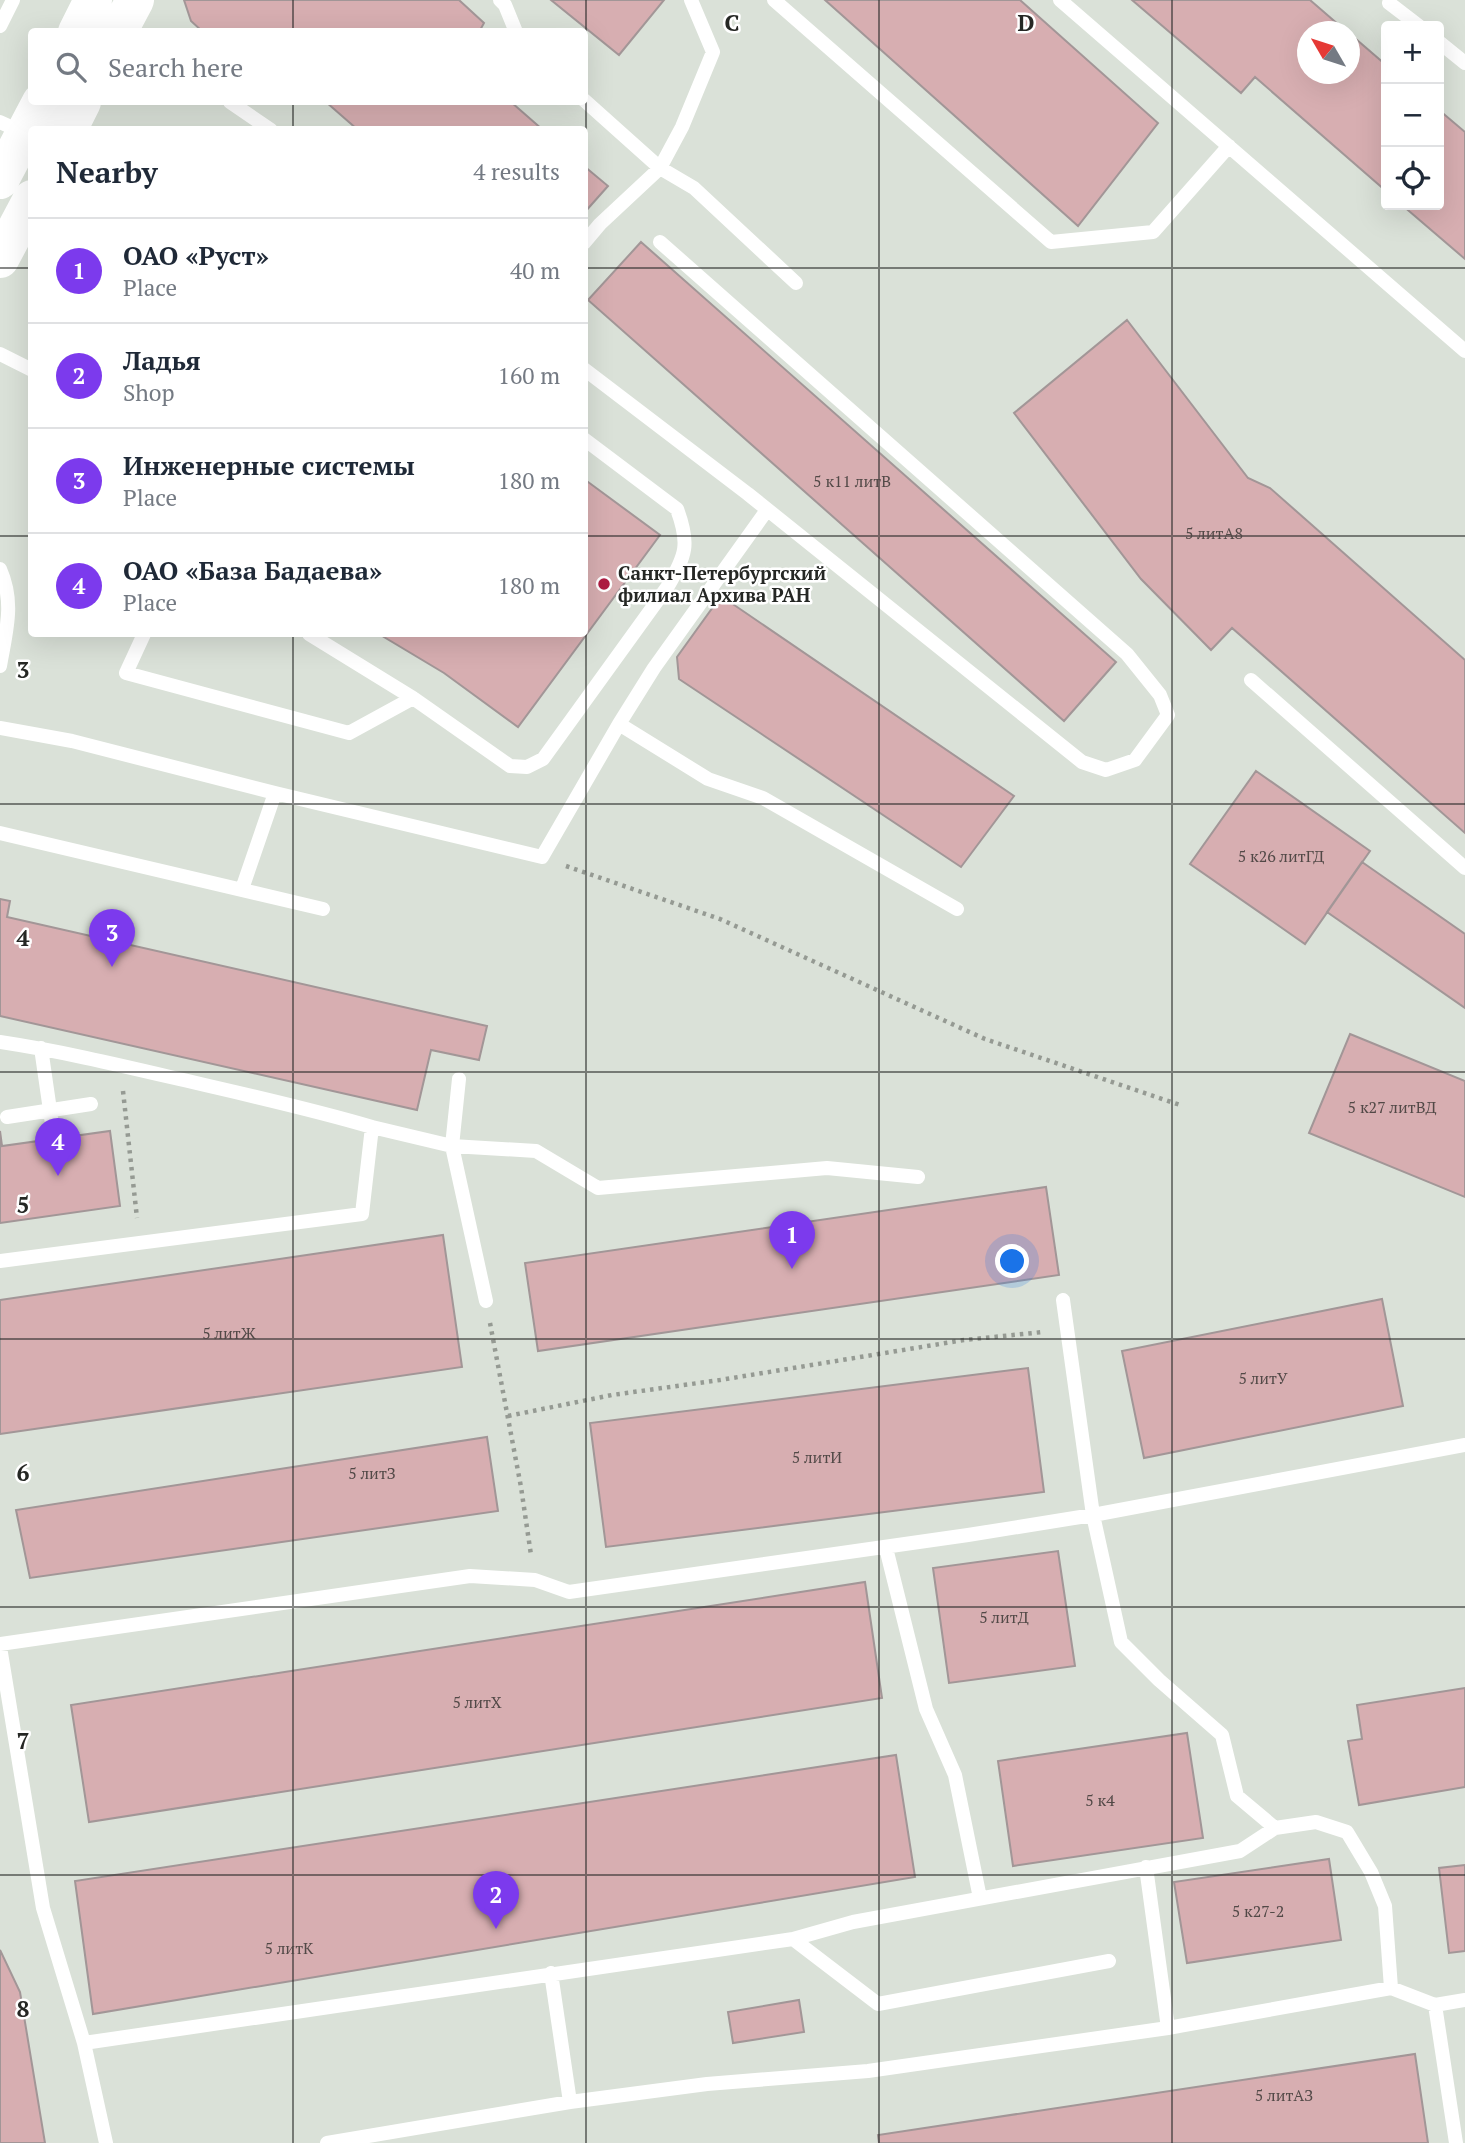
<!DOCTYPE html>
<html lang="en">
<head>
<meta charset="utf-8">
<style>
	:root { --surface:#fff; --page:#f2f2f3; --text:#1f2937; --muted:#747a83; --line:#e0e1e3; --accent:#7c3aed }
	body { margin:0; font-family:"PT Serif",serif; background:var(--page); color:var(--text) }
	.controls { position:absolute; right:21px; top:21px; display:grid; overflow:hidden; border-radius:7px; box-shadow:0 7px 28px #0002 }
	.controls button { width:63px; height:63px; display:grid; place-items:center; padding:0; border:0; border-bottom:2px solid var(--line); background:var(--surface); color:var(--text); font:35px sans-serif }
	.compass { position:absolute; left:1297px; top:21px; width:63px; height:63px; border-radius:50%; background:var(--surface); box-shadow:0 7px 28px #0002; rotate:309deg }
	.you { position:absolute; left:1013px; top:1262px; width:24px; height:24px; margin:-18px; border:5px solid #fff; border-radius:50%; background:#1a73e8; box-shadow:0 0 0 10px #1a73e833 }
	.badge { display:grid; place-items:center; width:46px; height:46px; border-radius:50%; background:var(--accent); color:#fff; font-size:23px; font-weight:700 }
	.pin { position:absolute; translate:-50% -58px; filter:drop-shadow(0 2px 4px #0008) }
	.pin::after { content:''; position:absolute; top:37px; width:24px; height:21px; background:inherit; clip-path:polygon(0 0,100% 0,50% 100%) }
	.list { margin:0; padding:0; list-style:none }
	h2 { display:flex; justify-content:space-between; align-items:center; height:91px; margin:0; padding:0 28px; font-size:30px }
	h2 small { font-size:23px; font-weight:400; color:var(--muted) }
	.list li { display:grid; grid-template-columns:46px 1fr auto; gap:21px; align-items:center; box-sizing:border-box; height:105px; padding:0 28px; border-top:2px solid var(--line) }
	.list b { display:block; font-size:26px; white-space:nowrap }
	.list p { margin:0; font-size:23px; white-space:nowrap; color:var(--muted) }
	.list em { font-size:23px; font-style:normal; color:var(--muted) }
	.icon { flex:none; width:38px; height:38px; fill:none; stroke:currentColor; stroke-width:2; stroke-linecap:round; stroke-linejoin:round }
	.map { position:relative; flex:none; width:1465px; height:2143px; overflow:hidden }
	.search { position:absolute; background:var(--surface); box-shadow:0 7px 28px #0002; left:28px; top:28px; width:560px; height:77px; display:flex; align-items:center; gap:18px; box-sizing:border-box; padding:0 24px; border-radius:7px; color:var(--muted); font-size:26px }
	.panel { position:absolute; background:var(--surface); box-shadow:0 7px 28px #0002; left:28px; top:126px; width:560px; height:511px; border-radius:7px }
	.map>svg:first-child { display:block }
	.building { fill:#d7aeb1; stroke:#a29697; stroke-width:2 }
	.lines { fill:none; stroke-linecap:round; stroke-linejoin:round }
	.path { stroke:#959a93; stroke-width:4.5; stroke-dasharray:3.5 5; stroke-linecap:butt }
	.lane { stroke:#fff; stroke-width:14 }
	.secondary { stroke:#fff; stroke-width:38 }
	.grid { fill:none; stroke:#252724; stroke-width:2; stroke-opacity:0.55 }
	.poi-dot { fill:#af1c42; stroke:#fff; stroke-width:2.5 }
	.labels { text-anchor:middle; stroke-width:5; stroke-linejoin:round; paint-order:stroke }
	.number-label { font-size:16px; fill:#524947 }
	.poi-label { font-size:19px; font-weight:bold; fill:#252724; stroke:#fff; text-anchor:start }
	.grid-label { font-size:23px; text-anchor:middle; font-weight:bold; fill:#252724; stroke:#fff; stroke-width:5; stroke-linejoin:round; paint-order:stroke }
</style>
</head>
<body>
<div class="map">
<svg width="1465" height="2143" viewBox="0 0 1465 2143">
	<rect width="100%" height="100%" fill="#dae1d8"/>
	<path class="building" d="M 184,0 L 459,0 L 484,23 L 479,32 L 203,32 L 191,21 Z
		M 551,0 L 664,0 L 619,55 Z
		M 825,0 L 1020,0 L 1158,123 L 1078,226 Z
		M 1132,0 L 1310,0 L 1347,32 L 1308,32 L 1308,74 L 1350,74 L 1350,34 L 1386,65 L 1386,191 L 1255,77 L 1241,93 Z
		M 326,102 L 511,102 L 543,130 L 358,130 Z
		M 1439,110 L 1465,132 L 1465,259 L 1402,205 L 1439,205 Z
		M 584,166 L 608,186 L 584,213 Z
		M 641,242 L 1116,662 L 1064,721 L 588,300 Z
		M 1127,320 L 1248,478 L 1270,488 L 1465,660 L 1465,833 L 1232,628 L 1211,650 L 1141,579 L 1014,413 Z
		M 584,479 L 660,535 L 518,727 L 444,673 L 379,634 L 584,634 Z
		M 721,596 L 1014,796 L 961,867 L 679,679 L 677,657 Z
		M 1256,771 L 1370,851 L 1305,944 L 1190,864 Z
		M 1362,862 L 1465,934 L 1465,1008 L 1327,912 Z
		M 0,899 L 10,901 L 7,917 L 487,1026 L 479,1060 L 431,1050 L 417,1110 L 0,1016 Z
		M 1350,1034 L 1465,1081 L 1465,1197 L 1309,1133 Z
		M 0,1131 L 2,1146 L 110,1131 L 120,1206 L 0,1223 Z
		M 1046,1187 L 1059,1275 L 538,1351 L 525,1263 Z
		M 443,1235 L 462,1367 L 0,1434 L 0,1300 Z
		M 1382,1299 L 1403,1406 L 1144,1458 L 1122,1351 Z
		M 1028,1368 L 1044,1492 L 606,1547 L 590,1423 Z
		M 487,1437 L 498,1511 L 30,1578 L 16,1510 Z
		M 1058,1551 L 1075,1666 L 949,1683 L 933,1568 Z
		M 865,1582 L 882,1698 L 89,1822 L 71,1705 Z
		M 1465,1688 L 1465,1787 L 1359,1805 L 1348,1741 L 1362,1739 L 1357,1705 Z
		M 1187,1733 L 1203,1838 L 1013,1866 L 998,1761 Z
		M 896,1755 L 915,1877 L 93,2014 L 75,1881 Z
		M 1329,1859 L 1341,1940 L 1187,1963 L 1174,1882 Z
		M 1465,1865 L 1465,1951 L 1449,1953 L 1439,1868 Z
		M 0,1950 L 20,1992 L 45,2143 L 0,2143 Z
		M 799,2000 L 804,2032 L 733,2043 L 728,2012 Z
		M 1415,2054 L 1428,2143 L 879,2143 L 878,2135 Z"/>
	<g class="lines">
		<path class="path" d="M 566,866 L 720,919 L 985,1039 L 1180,1105
			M 123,1091 L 137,1218
			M 490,1323 L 521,1487 L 531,1555
			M 508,1416 L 612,1395 L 720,1380 L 964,1340 L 1043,1332"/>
		<path class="lane" d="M 500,0 L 505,5 L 516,32
			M 774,0 L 1051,242 L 1153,232 L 1229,146
			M 1060,0 L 1465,351
			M 1389,3 L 1419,26
			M 0,26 L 13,0
			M 1439,42 L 1465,63
			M 584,100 L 660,168 L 694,188 L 796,283
			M 230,102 L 271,130
			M 0,122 L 24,133
			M 584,243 L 600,224 L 660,168 L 682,127 L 713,52 L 691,0
			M 0,354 L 32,370
			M 584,369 L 748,494 L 1082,762 L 1106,770 L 1135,760 L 1168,715 L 1160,695 L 1127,654 L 660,242
			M 0,569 C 15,603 6,631 0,666
			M 144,634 L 126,673 L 349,733 L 413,698
			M 309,634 L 413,698 L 510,766 L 527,767 L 543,759 L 668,586 C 686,555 690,544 677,509 L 584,439
			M 1251,680 L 1465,868
			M 619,724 L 708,779 L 763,798 L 957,909
			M 0,728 L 72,741 L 275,793 L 542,857 L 619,724 L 654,668 L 767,510
			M 0,833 L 323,909
			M 242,889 L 275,793
			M 0,1042 C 60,1051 119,1065 179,1079 C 243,1094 308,1108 372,1127 L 362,1214 L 0,1261
			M 41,1048 L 52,1124
			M 459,1079 L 452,1146 L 486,1301
			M 7,1117 L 91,1104
			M 372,1127 L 452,1146 L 536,1151 L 598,1188 L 827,1168 L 918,1177
			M 1063,1300 L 1093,1515 L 1121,1642 L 1159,1680 L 1222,1735 L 1237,1796 L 1275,1828
			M 886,1548 L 926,1709 L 955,1775 L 980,1898
			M 0,1644 L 470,1576 L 535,1580 L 569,1592 L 968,1535 L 1093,1515 L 1465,1445
			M 0,1647 L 43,1908 L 84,2043 L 106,2143
			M 1146,1867 L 1168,2028
			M 793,1939 L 878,2004 L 1109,1961
			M 551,1973 L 570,2102
			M 1435,2005 L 1456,2143
			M 84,2043 L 793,1939 L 853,1922 L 1240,1851 L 1275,1828 L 1316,1822 L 1347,1832 L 1371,1872 L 1385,1906 L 1391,1988
			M 327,2143 L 570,2102 L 707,2084 L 868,2071 L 1168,2028 L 1391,1988 L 1435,2005 L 1465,2000"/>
		<path class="secondary" d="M 77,32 L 93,0
			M 118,32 L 135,0
			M 68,130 L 82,102
			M 0,180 L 41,102
			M 0,259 L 32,199"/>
	</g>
	<path class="grid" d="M 293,0 L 293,32M 586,0 L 586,2143M 879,0 L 879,2143M 1172,0 L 1172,2143M 293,102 L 293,130M 0,268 L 32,268M 584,268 L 1465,268M 0,536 L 32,536M 584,536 L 1465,536M 293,634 L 293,2143M 0,804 L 1465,804M 0,1072 L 1465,1072M 0,1339 L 1465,1339M 0,1607 L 1465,1607M 0,1875 L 1465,1875"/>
	<circle class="poi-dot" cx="604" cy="584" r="7"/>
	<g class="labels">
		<g class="number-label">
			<text x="852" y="487">5 к11 литВ</text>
			<text x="1214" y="539">5 литА8</text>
			<text x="1281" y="862">5 к26 литГД</text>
			<text x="1392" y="1113">5 к27 литВД</text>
			<text x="229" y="1339">5 литЖ</text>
			<text x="1263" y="1384">5 литУ</text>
			<text x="817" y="1463">5 литИ</text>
			<text x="372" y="1479">5 литЗ</text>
			<text x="1004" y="1623">5 литД</text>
			<text x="477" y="1708">5 литХ</text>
			<text x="1100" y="1806">5 к4</text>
			<text x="1258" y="1917">5 к27-2</text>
			<text x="289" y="1954">5 литК</text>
			<text x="1284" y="2101">5 литАЗ</text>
		</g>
		<g class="poi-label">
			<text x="618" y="580">Санкт-Петербургский<tspan x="618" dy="22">филиал Архива РАН</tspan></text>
		</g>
	</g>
	<g class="grid-label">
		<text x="732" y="31">C</text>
		<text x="1026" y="31">D</text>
		<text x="23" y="678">3</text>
		<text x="23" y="946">4</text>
		<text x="23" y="1213">5</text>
		<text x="23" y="1481">6</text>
		<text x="23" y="1749">7</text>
		<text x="23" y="2017">8</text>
	</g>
</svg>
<div class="controls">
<button>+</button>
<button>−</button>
<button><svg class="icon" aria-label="locate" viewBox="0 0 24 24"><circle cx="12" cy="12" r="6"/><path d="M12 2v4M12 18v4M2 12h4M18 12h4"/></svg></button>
</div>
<svg class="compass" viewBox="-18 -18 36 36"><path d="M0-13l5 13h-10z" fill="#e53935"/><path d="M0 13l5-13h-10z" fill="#747a83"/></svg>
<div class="you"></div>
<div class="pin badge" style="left:792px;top:1269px">1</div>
<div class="pin badge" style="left:496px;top:1929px">2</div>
<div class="pin badge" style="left:112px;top:967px">3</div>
<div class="pin badge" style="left:58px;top:1176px">4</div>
<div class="search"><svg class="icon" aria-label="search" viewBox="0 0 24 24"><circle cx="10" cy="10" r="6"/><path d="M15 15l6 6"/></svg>Search here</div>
<section class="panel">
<h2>Nearby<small>4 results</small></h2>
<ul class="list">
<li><span class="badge">1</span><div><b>ОАО «Руст»</b><p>Place</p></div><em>40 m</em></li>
<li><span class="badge">2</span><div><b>Ладья</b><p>Shop</p></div><em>160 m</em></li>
<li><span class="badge">3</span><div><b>Инженерные системы</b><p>Place</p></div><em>180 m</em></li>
<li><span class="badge">4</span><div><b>ОАО «База Бадаева»</b><p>Place</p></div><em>180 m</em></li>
</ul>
</section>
</div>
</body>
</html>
